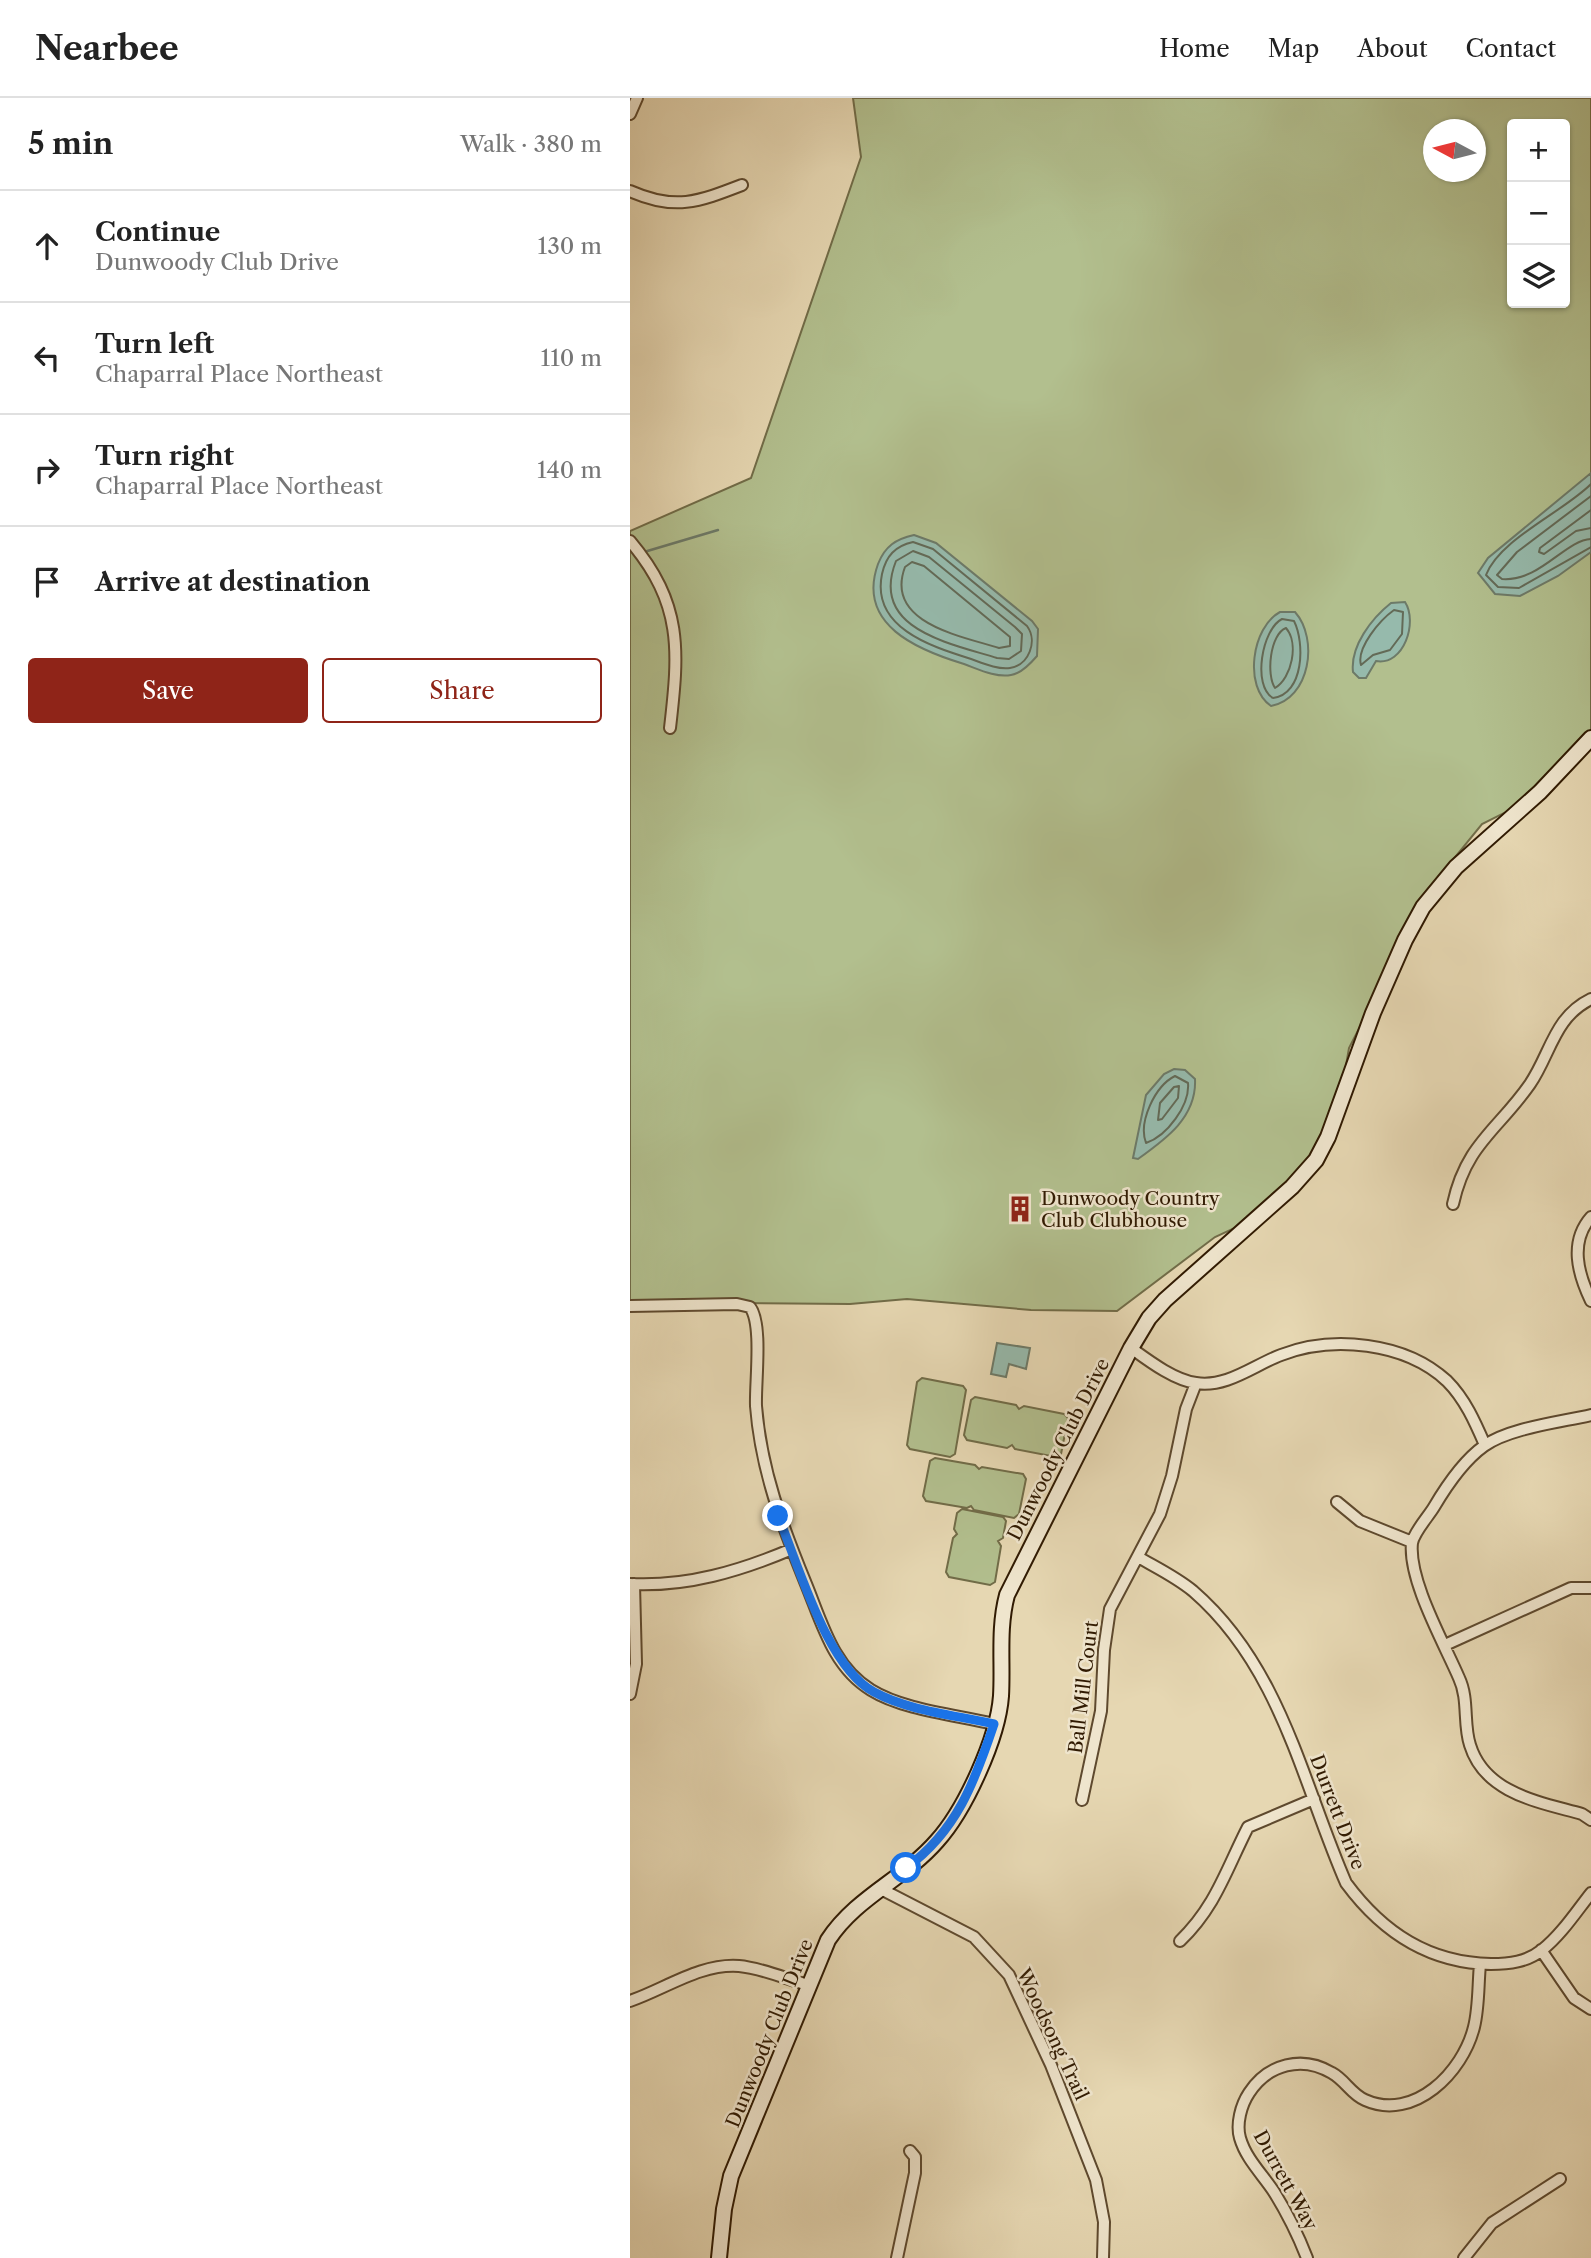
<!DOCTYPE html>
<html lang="en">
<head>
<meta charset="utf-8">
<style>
	:root { --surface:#fff; --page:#f6f6f6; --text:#222; --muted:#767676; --line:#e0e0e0; --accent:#8f2418 }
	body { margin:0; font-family:"Libre Caslon Text",serif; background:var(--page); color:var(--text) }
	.controls { position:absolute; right:21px; top:21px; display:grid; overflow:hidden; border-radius:7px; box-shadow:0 2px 5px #0004 }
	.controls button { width:63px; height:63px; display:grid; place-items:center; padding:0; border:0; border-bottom:2px solid var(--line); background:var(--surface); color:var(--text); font:35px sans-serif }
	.compass { position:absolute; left:793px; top:21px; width:63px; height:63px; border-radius:50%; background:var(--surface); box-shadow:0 2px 5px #0004; rotate:277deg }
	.stop { position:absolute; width:21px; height:21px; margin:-16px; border:5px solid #1a73e8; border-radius:50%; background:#fff }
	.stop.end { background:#1a73e8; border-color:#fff; box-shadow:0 2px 7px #0008 }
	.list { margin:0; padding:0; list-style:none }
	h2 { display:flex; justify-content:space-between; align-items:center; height:91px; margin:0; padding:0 28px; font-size:30px }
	h2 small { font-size:23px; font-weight:400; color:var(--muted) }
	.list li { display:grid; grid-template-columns:46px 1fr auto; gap:21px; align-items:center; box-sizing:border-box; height:112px; padding:0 28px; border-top:2px solid var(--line) }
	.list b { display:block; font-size:26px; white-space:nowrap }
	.list p { margin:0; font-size:23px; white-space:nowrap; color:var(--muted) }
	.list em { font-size:23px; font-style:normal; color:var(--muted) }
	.actions { display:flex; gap:14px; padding:21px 28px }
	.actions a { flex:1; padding:16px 0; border:2px solid var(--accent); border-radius:7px; text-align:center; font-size:24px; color:var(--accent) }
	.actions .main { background:var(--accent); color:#fff }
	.icon { flex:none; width:38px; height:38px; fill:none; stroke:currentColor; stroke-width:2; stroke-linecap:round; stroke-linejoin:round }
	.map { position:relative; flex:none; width:961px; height:2160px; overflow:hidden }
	header { display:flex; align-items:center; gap:42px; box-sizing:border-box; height:98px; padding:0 35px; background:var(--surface); border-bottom:2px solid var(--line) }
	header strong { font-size:33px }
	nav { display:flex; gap:38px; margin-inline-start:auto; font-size:24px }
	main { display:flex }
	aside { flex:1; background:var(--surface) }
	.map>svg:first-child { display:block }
	.green { fill:#b2bf8e; stroke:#716c48; stroke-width:2; fill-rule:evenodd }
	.water { fill:#96baac; stroke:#6d7a68; stroke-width:2 }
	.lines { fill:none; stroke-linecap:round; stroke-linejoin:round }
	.shore { stroke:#636a57; stroke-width:2 }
	.stream { stroke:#6d7a68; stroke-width:2.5 }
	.street-casing { stroke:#5e492e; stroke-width:14 }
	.secondary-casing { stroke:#301a02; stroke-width:18 }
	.street { stroke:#efe5cd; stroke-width:10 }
	.secondary { stroke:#efe5cd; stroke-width:14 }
	.route { stroke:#1a73e8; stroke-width:9 }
	.labels { text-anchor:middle; stroke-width:5; stroke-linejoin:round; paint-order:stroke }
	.poi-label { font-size:19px; fill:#301a02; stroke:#efe5cd; text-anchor:start }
	.street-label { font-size:19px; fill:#301a02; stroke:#efe5cd }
</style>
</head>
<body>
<header>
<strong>Nearbee</strong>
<nav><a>Home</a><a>Map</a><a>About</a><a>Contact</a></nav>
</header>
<main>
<aside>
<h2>5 min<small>Walk · 380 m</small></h2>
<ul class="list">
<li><svg class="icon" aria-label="ahead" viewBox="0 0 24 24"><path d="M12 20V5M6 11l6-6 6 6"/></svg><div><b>Continue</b><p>Dunwoody Club Drive</p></div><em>130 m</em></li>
<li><svg class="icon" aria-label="left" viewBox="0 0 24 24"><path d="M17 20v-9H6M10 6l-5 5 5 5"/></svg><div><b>Turn left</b><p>Chaparral Place Northeast</p></div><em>110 m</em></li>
<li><svg class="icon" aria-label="right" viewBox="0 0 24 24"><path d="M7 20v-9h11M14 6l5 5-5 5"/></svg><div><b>Turn right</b><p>Chaparral Place Northeast</p></div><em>140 m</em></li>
<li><svg class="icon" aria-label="arrive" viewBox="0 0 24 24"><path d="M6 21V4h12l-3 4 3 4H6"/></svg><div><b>Arrive at destination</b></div></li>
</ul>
<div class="actions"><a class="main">Save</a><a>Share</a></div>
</aside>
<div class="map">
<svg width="961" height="2160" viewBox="0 0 961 2160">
	<rect width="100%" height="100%" fill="#e6d7b2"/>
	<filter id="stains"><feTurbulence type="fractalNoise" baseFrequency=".00286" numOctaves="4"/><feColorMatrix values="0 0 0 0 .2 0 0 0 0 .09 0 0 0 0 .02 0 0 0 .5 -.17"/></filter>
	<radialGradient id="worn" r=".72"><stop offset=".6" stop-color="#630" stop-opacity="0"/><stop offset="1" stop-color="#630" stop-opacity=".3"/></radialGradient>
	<path class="green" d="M 223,0 L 961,0 L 961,632 L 908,698 L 852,726 L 804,785 L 719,950 L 702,1048 L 635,1116 L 585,1139 L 487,1213 L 401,1212 L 277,1201 L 220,1206 L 0,1204 L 0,433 L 121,380 L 231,59 ZM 882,26 L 935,26 L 935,205 L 882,205 ZM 804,32 L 846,32 L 846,74 L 804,74 Z
		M 292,1280 L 333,1288 L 336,1292 L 325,1356 L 320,1359 L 280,1351 L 277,1347 L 287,1284 Z
		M 345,1299 L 386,1307 L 389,1311 L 394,1308 L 434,1316 L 438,1320 L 431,1356 L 426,1359 L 385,1351 L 382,1347 L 377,1350 L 337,1342 L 334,1337 L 341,1302 Z
		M 305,1360 L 345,1367 L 349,1371 L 352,1369 L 393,1376 L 396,1381 L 389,1416 L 384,1420 L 344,1412 L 341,1408 L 337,1410 L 296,1403 L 293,1398 L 300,1363 Z
		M 332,1411 L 373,1419 L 376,1423 L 373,1440 L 368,1443 L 371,1448 L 365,1484 L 360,1487 L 319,1479 L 316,1474 L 323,1440 L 327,1436 L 324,1431 L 327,1415 Z"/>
	<path class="water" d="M 961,375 L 961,454 L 928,478 L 890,498 L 865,496 L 848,475 L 858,460 Z
		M 284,437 L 306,445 L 402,523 L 408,531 L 407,558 C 401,565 391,576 381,577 C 366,580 348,571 334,566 C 288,552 226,527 248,466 C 255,448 266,441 284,437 Z
		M 775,504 C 788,524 774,568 746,563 L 736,580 L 729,580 L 723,574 C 720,548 742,520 761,505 Z
		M 650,514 L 665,514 C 689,541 680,601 641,608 C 613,589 622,529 650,514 Z
		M 544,971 L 555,972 L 565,981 C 567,1019 536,1041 508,1061 L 503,1060 L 516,997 L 534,976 Z
		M 367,1245 L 400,1250 L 396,1271 L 379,1266 L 376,1279 L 361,1276 Z"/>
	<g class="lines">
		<path class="shore" d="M 961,386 C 933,414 870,441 856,477 L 868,489 L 889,490 L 961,449
			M 961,398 L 887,454 L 867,477 L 872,481 C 910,484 935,442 961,441
			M 961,412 L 910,450 L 909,454 L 914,456 L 946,433 L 961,430
			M 283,444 L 303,451 L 397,528 C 408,543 399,567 380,570 C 367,572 350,564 338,560 C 300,548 241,529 252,476 C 256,458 265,448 283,444 Z
			M 283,453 L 299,459 L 385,529 L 392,536 L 391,553 L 379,561 L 367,560 C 319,545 239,531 266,463 Z
			M 282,464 L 294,468 L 380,539 L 380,548 L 369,550 C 331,538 254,525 275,469 Z
			M 764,512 L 773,514 L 772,536 L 760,552 L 743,557 L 731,567 C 726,550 750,522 764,512 Z
			M 652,521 L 664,523 C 675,545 674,596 643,600 C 622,588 632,531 652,521 Z
			M 656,530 C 669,545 662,580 645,590 C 636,577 640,536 656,530 Z
			M 545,978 L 558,985 C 560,1007 537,1038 516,1045 C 508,1024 525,988 545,978 Z
			M 549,988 L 548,1000 L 532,1021 L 528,1022 L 530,1005 L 544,989 Z"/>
		<path class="stream" d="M 14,454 L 88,432"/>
		<g class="street-casing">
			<path id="street" d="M 0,16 L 7,0
				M 0,93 C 45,113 68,104 112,87
				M 0,443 C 53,506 49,552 40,630
				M 823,1106 C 836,1046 868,1032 900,986 C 921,955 924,919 961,901
				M 961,1119 C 939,1144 948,1176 961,1203
				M 0,1208 L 107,1206 L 120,1209 C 133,1226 125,1285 126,1308 C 131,1372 152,1427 176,1486 C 192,1525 203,1569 241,1592 C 273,1612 327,1617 364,1626
				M 501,1250 C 519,1263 544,1282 566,1285 C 597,1290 624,1267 651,1257 C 702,1237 775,1244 817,1283 C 835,1301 845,1324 855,1347
				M 961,1317 C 931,1324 879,1330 854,1348 C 833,1363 817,1387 804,1409 C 798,1419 784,1434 782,1445 C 778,1482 814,1545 829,1580 C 839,1601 833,1626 840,1647 C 855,1696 910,1704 952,1716 L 961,1722
				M 707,1404 L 730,1423 L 782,1444
				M 508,1459 C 527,1470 546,1479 563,1493 C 651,1569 672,1684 716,1785 C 753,1835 799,1865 861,1866 C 879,1866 897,1864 912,1852 C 931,1837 946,1814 961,1795
				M 0,1486 C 57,1489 110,1473 162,1451
				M 815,1547 L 941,1490 L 961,1490
				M 0,1596 L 6,1566 L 4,1486
				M 452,1702 L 471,1613 L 474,1552 L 480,1511 L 530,1416 L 542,1378 L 556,1311 L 566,1285
				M 249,1790 L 344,1839 L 379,1877 L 421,1967 L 466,2082 L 474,2124 L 473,2160
				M 550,1843 C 586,1808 596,1772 618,1729 L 684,1701
				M 911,1852 L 944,1900 L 961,1911
				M 0,1903 C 35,1891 71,1865 109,1868 C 132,1870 156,1881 178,1887
				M 267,2160 L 285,2075 L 285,2059 L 280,2053
				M 677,2160 C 668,2137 657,2115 644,2094 C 633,2077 616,2061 610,2040 C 606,2026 611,2007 619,1995 C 638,1966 672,1957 702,1975 C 715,1982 721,1996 735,2002 C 784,2024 833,1974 844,1929 C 849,1909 848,1887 850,1866
				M 834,2160 L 862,2125 L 930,2081"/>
		</g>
		<g class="secondary-casing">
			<path id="secondary" d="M 89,2160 L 94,2111 L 101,2078 L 198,1842 C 226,1799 274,1781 307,1743 C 335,1712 368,1640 371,1598 C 373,1564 368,1531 377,1497 L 501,1250 L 519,1220 L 535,1202 L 662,1089 L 686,1062 L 698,1039 L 743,915 L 775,842 L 793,809 L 826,769 L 910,694 L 961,640"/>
		</g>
		<use href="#street" class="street"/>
		<use href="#secondary" class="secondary"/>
	</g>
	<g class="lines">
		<path class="route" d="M 148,1418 C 169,1468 197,1569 244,1594 C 279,1613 325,1617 364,1626 C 345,1683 327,1733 276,1770"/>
	</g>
	<defs>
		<g id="building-bare" transform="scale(2.1)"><path d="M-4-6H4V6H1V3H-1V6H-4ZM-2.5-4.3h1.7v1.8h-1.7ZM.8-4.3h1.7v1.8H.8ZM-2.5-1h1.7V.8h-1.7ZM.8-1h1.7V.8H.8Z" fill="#8f2418" stroke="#efe5cd" stroke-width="2.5" paint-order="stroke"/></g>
	</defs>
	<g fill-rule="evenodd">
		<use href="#building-bare" x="390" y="1111"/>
	</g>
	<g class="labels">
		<g class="poi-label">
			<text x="411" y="1107">Dunwoody Country<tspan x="411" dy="22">Club Clubhouse</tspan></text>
		</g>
		<g class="street-label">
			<text transform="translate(428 1351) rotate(-63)" y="7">Dunwoody Club Drive</text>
			<text transform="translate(453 1589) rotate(-83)" y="7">Ball Mill Court</text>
			<text transform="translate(708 1714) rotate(69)" y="7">Durrett Drive</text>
			<text transform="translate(139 1935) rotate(-68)" y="7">Dunwoody Club Drive</text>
			<text transform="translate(423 1936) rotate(65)" y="7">Woodsong Trail</text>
			<text transform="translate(656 2082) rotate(61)" y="7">Durrett Way</text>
		</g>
	</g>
	<rect width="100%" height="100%" filter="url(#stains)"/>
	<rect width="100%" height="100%" fill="url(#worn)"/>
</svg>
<div class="controls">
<button>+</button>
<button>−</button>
<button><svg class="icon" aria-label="layers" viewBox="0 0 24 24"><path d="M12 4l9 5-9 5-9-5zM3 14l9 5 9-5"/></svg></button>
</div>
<svg class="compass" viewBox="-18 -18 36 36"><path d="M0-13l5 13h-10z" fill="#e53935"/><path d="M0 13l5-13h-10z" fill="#767676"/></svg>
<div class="stop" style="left:276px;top:1770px"></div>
<div class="stop end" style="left:148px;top:1418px"></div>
</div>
</main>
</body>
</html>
